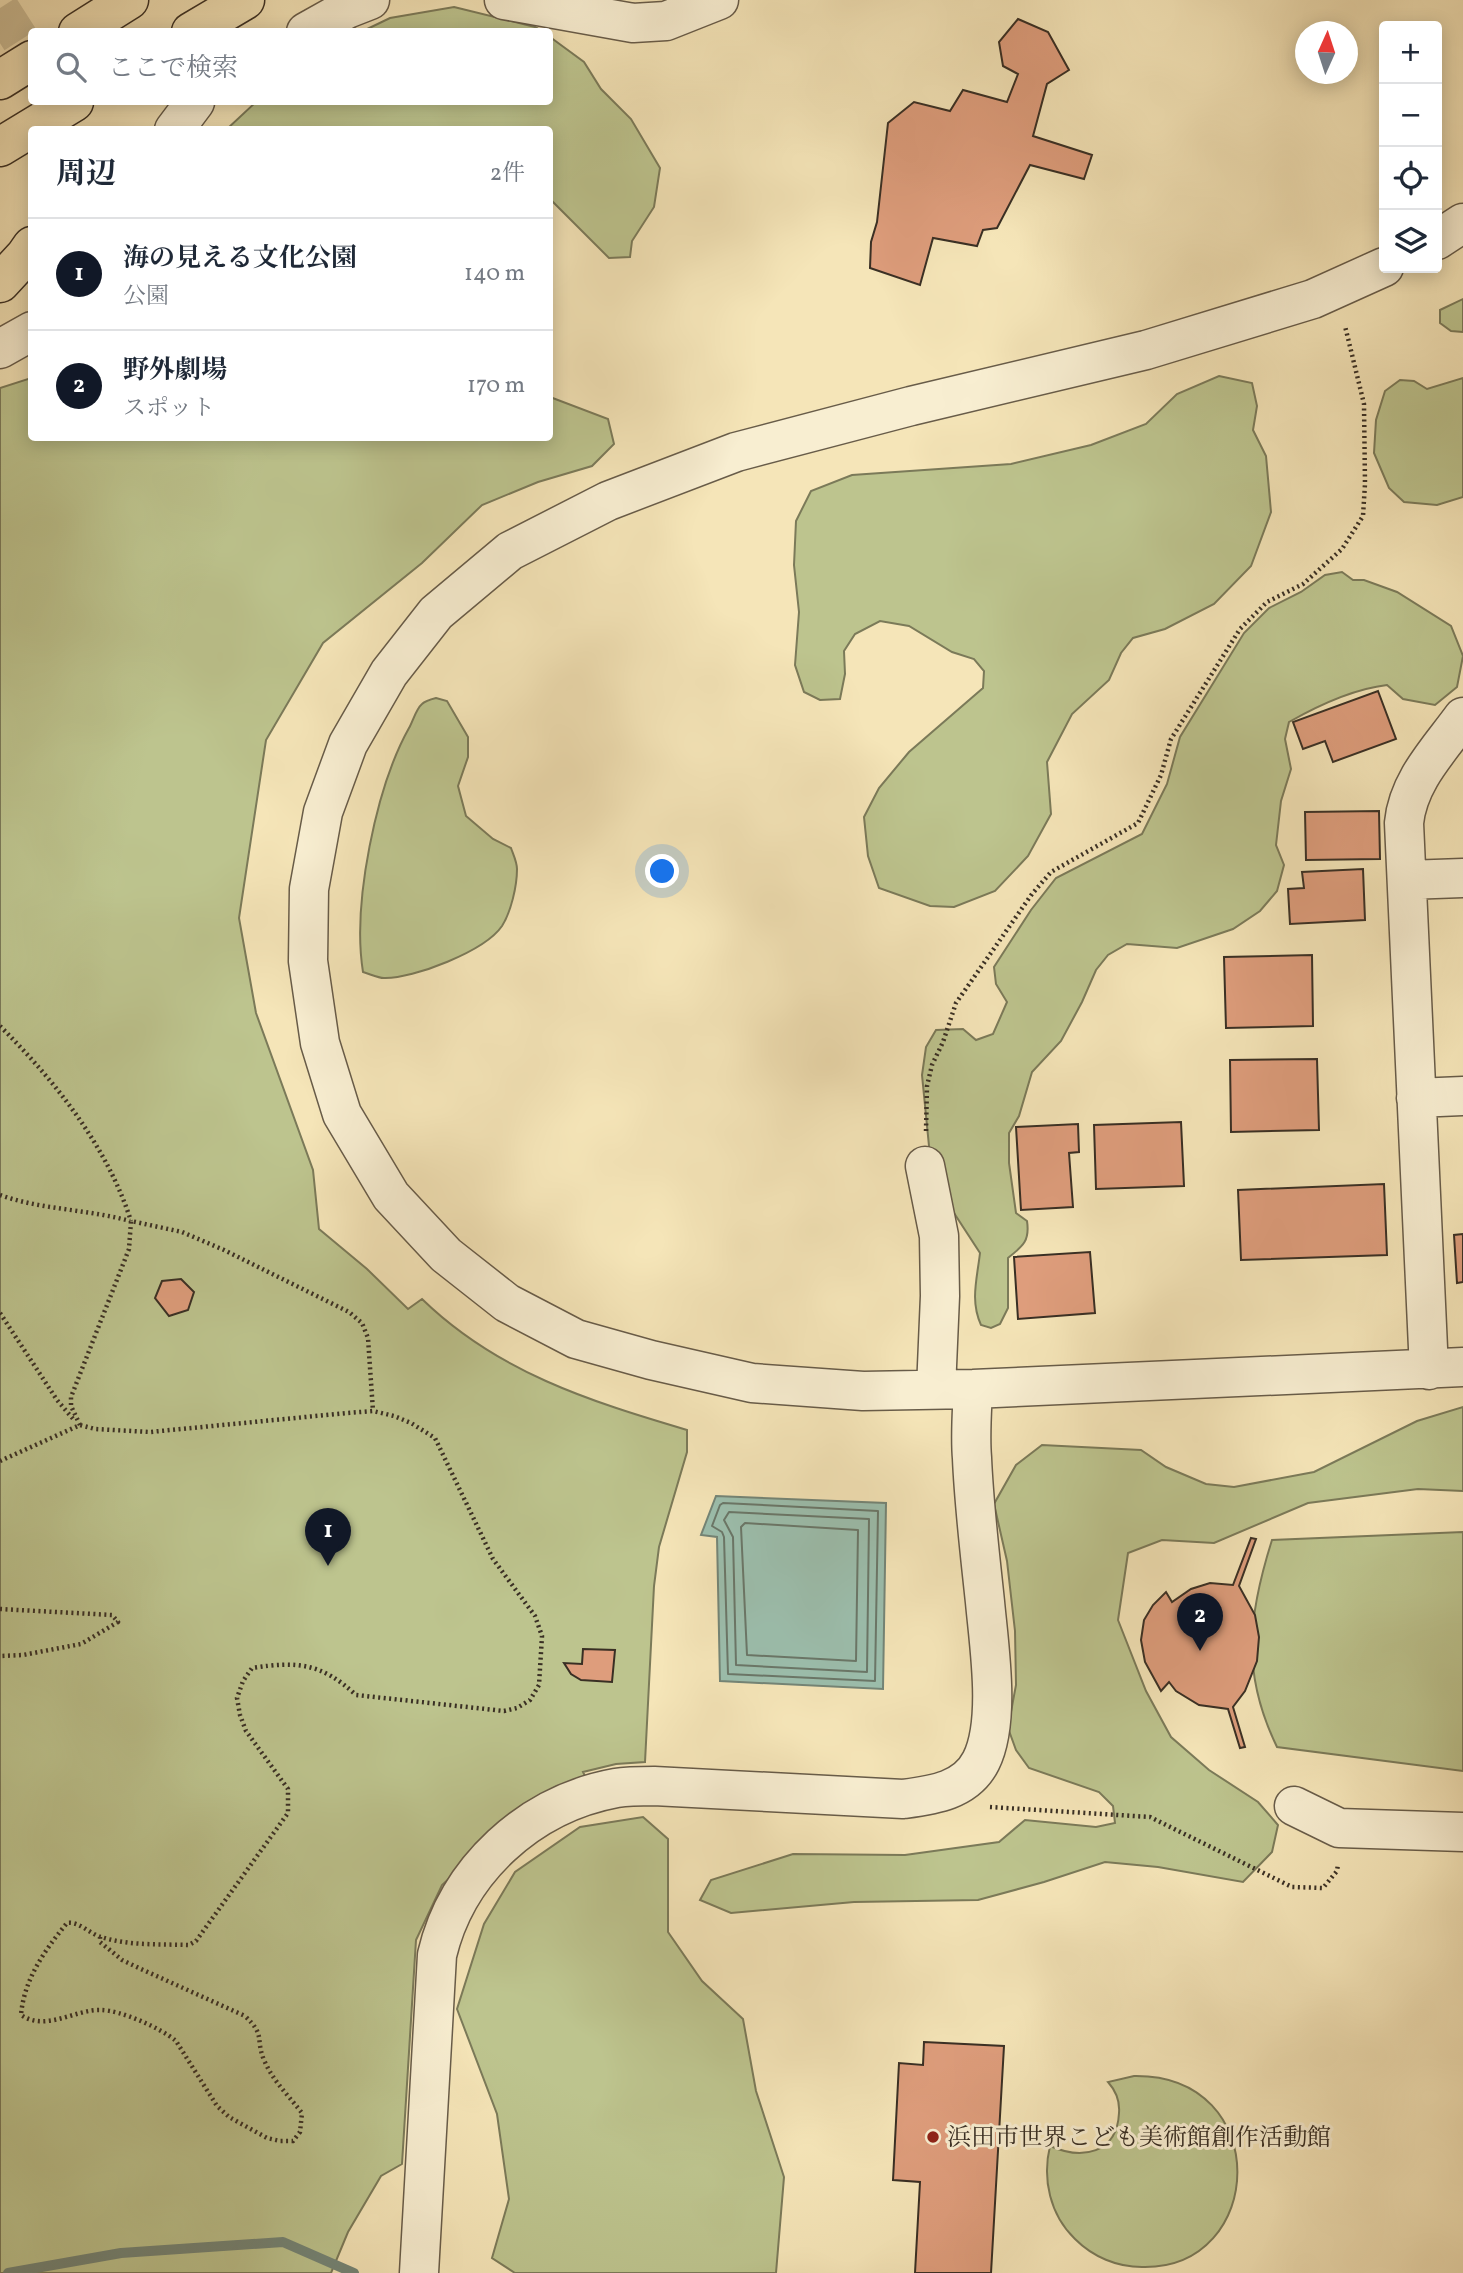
<!DOCTYPE html>
<html lang="ja">
<head>
<meta charset="utf-8">
<style>
	:root { --surface:#fff; --page:#f2f2f3; --text:#1f2937; --muted:#747a83; --line:#e0e1e3; --accent:#111827 }
	body { margin:0; font-family:Vollkorn,"Noto Serif JP",serif; background:var(--page); color:var(--text) }
	.controls { position:absolute; right:21px; top:21px; display:grid; overflow:hidden; border-radius:7px; box-shadow:0 4px 18px #0003 }
	.controls button { width:63px; height:63px; display:grid; place-items:center; padding:0; border:0; border-bottom:2px solid var(--line); background:var(--surface); color:var(--text); font:35px sans-serif }
	.compass { position:absolute; left:1295px; top:21px; width:63px; height:63px; border-radius:50%; background:var(--surface); box-shadow:0 4px 18px #0003; rotate:3deg }
	.you { position:absolute; left:663px; top:872px; width:24px; height:24px; margin:-18px; border:5px solid #fff; border-radius:50%; background:#1a73e8; box-shadow:0 0 0 10px #1a73e833 }
	.badge { display:grid; place-items:center; width:46px; height:46px; border-radius:50%; background:var(--accent); color:#fff; font-size:23px; font-weight:700 }
	.pin { position:absolute; translate:-50% -58px; filter:drop-shadow(0 2px 4px #0008) }
	.pin::after { content:''; position:absolute; top:37px; width:24px; height:21px; background:inherit; clip-path:polygon(0 0,100% 0,50% 100%) }
	.list { margin:0; padding:0; list-style:none }
	h2 { display:flex; justify-content:space-between; align-items:center; height:91px; margin:0; padding:0 28px; font-size:30px }
	h2 small { font-size:23px; font-weight:400; color:var(--muted) }
	.list li { display:grid; grid-template-columns:46px 1fr auto; gap:21px; align-items:center; box-sizing:border-box; height:112px; padding:0 28px; border-top:2px solid var(--line) }
	.list b { display:block; font-size:26px; white-space:nowrap }
	.list p { margin:0; font-size:23px; white-space:nowrap; color:var(--muted) }
	.list em { font-size:23px; font-style:normal; color:var(--muted) }
	.icon { flex:none; width:38px; height:38px; fill:none; stroke:currentColor; stroke-width:2; stroke-linecap:round; stroke-linejoin:round }
	.map { position:relative; flex:none; width:1463px; height:2273px; overflow:hidden }
	.search { position:absolute; background:var(--surface); box-shadow:0 4px 18px #0003; left:28px; top:28px; width:525px; height:77px; display:flex; align-items:center; gap:18px; box-sizing:border-box; padding:0 24px; border-radius:7px; color:var(--muted); font-size:26px }
	.panel { position:absolute; background:var(--surface); box-shadow:0 4px 18px #0003; left:28px; top:126px; width:525px; height:315px; border-radius:7px }
	.map>svg:first-child { display:block }
	.green { fill:#bdc48e; stroke:#7b7a59; stroke-width:2 }
	.water { fill:#9cbfae; stroke:#748577; stroke-width:2 }
	.lines { fill:none; stroke-linecap:round; stroke-linejoin:round }
	.shore { stroke:#6a7769; stroke-width:2 }
	.stream { stroke:#748577; stroke-width:10 }
	.building { fill:#de9d7c; stroke:#392f24; stroke-width:2 }
	.highway-tunnel { stroke:#cfc19a; stroke-width:38; stroke-dasharray:38 19; stroke-linecap:butt }
	.minor-casing { stroke:#685c49; stroke-width:41 }
	.highway-casing { stroke:#392f24; stroke-width:41 }
	.path { stroke:#392f24; stroke-width:4.5; stroke-dasharray:2 3.5; stroke-linecap:butt }
	.minor { stroke:#f8eed1; stroke-width:38 }
	.highway { stroke:#f5e5b8; stroke-width:38 }
	.poi-dot { fill:#8f2418; stroke:#f8eed1; stroke-width:2.5 }
	.labels { text-anchor:middle; stroke-width:6; stroke-linejoin:round; paint-order:stroke }
	.poi-label { font-size:24px; fill:#392f24; stroke:#f8eed1; text-anchor:start }
</style>
</head>
<body>
<div class="map">
<svg width="1463" height="2273" viewBox="0 0 1463 2273">
	<rect width="100%" height="100%" fill="#f5e5b8"/>
	<filter id="stains"><feTurbulence type="fractalNoise" baseFrequency=".00286" numOctaves="4"/><feColorMatrix values="0 0 0 0 .2 0 0 0 0 .09 0 0 0 0 .02 0 0 0 .5 -.17"/></filter>
	<radialGradient id="worn" r=".72"><stop offset=".6" stop-color="#630" stop-opacity="0"/><stop offset="1" stop-color="#630" stop-opacity=".3"/></radialGradient>
	<path class="green" d="M 454,7 L 535,27 L 542,31 L 361,32 L 390,18 Z
		M 550,37 L 584,62 L 601,89 L 631,119 L 660,168 L 654,207 L 632,241 L 630,257 L 609,258 L 550,199 L 550,130 L 227,129 L 256,102 L 550,102 Z
		M 1463,299 L 1463,332 L 1451,331 L 1440,323 L 1440,310 Z
		M 1219,376 L 1252,383 L 1257,406 L 1253,430 L 1266,456 L 1271,512 L 1251,566 L 1214,604 L 1165,629 L 1133,638 L 1121,653 L 1109,680 L 1072,714 L 1047,762 L 1051,814 L 1028,856 L 995,891 L 954,907 L 930,906 L 879,888 L 868,856 L 864,817 L 879,788 L 909,752 L 983,688 L 984,671 L 974,659 L 952,652 L 909,626 L 880,621 L 855,634 L 844,651 L 845,674 L 840,699 L 820,700 L 804,692 L 795,665 L 799,612 L 794,565 L 796,521 L 811,491 L 852,475 L 1011,464 L 1091,445 L 1146,424 L 1177,394 Z
		M 31,378 L 32,438 L 550,438 L 550,397 L 608,419 L 614,444 L 592,466 L 538,482 L 482,505 L 422,563 L 323,643 L 266,740 L 239,918 L 256,1013 L 313,1170 L 319,1229 L 367,1269 L 408,1309 L 422,1299 C 497,1372 589,1401 687,1430 L 687,1452 L 659,1547 L 654,1586 L 645,1762 L 616,1764 L 583,1772 L 585,1776 L 524,1810 L 442,1885 L 416,1940 L 402,2164 L 381,2176 L 348,2232 L 331,2273 L 0,2273 L 0,388 Z
		M 1463,378 L 1463,497 L 1437,505 L 1404,502 L 1389,488 L 1374,453 L 1376,420 L 1385,391 L 1400,380 L 1414,381 L 1427,389 Z
		M 1342,572 L 1353,580 L 1364,580 L 1397,592 L 1451,626 L 1463,656 L 1457,687 L 1435,705 L 1403,699 L 1387,685 C 1353,689 1319,705 1289,722 L 1285,739 L 1291,769 L 1281,801 L 1276,845 L 1284,865 L 1277,891 L 1260,911 L 1233,929 L 1177,948 L 1127,944 L 1108,955 L 1096,970 L 1082,1002 L 1061,1041 L 1032,1072 L 1019,1116 L 1009,1133 L 1009,1163 L 1016,1213 L 1027,1221 C 1030,1241 1023,1246 1008,1258 L 1008,1308 L 1000,1324 L 991,1328 L 981,1325 C 970,1301 977,1279 980,1253 L 941,1193 L 930,1156 L 922,1075 L 926,1047 L 936,1030 L 963,1029 L 976,1040 L 993,1034 L 1007,1002 L 996,984 L 994,967 L 1031,910 L 1056,878 L 1142,834 L 1167,784 L 1180,737 L 1244,633 L 1269,608 L 1301,592 L 1325,575 Z
		M 436,698 L 447,701 L 468,737 L 468,757 L 458,786 L 466,816 L 493,839 L 511,848 C 513,854 517,862 517,869 C 517,886 511,912 502,926 C 485,951 413,979 384,978 C 378,978 370,974 363,972 C 352,904 376,787 409,728 C 413,721 416,709 422,704 C 425,701 432,699 436,698 Z
		M 1463,1407 L 1463,1491 L 1418,1489 L 1308,1503 L 1214,1543 L 1162,1540 L 1128,1553 L 1118,1620 L 1146,1691 L 1171,1737 L 1209,1770 L 1258,1802 L 1278,1825 L 1272,1852 L 1243,1882 L 1158,1867 L 1105,1862 L 1044,1882 L 978,1900 L 854,1902 L 731,1913 L 700,1900 L 711,1880 L 793,1854 L 905,1855 L 999,1842 L 1025,1820 L 1096,1827 L 1115,1823 L 1113,1806 L 1099,1792 L 1029,1768 L 1016,1750 L 1008,1728 L 1016,1685 L 1015,1631 L 1007,1561 L 994,1504 L 1016,1465 L 1042,1445 L 1141,1450 L 1166,1467 L 1206,1484 L 1234,1487 L 1314,1472 L 1417,1421 Z
		M 1463,1532 L 1463,1771 L 1277,1747 C 1241,1673 1248,1616 1272,1540 Z
		M 643,1817 L 668,1839 L 668,1932 L 702,1981 L 743,2019 L 756,2091 L 784,2177 L 776,2273 L 515,2273 L 492,2258 L 509,2199 L 497,2114 L 457,2009 L 484,1924 L 515,1872 L 580,1827 Z
		M 1134,2076 C 1274,2074 1267,2270 1142,2267 C 1117,2267 1093,2257 1075,2239 C 1050,2215 1042,2179 1050,2146 C 1082,2160 1117,2154 1119,2113 C 1120,2101 1116,2091 1108,2082 Z"/>
	<path class="water" d="M 716,1496 L 886,1503 L 883,1689 L 720,1681 L 717,1537 L 701,1535 Z"/>
	<g class="lines">
		<path class="shore" d="M 723,1503 L 878,1511 L 875,1681 L 728,1674 L 724,1537 L 722,1532 L 712,1526 L 720,1505 Z
			M 729,1512 L 869,1519 L 867,1672 L 736,1665 L 733,1537 L 724,1520 Z
			M 745,1523 L 858,1530 L 856,1661 L 747,1655 L 741,1527 Z"/>
		<path class="stream" d="M 8,2273 L 121,2253 L 283,2242 L 354,2273"/>
	</g>
	<path class="building" d="M 1018,19 L 1048,32 L 1069,70 L 1047,84 L 1033,136 L 1092,155 L 1084,179 L 1030,165 L 997,228 L 983,230 L 977,246 L 933,238 L 920,285 L 870,268 L 871,242 L 877,222 L 888,123 L 914,102 L 950,111 L 963,90 L 1007,102 L 1018,74 L 1003,66 L 999,42 Z
		M 1378,691 L 1396,739 L 1333,762 L 1325,741 L 1303,749 L 1293,722 Z
		M 1379,811 L 1380,859 L 1306,860 L 1305,812 Z
		M 1363,869 L 1365,920 L 1290,924 L 1288,889 L 1304,888 L 1302,872 Z
		M 1312,955 L 1313,1026 L 1226,1028 L 1224,957 Z
		M 1317,1059 L 1319,1130 L 1231,1132 L 1230,1060 Z
		M 1181,1122 L 1184,1186 L 1096,1189 L 1094,1125 Z
		M 1078,1124 L 1079,1152 L 1069,1153 L 1073,1207 L 1021,1210 L 1016,1127 Z
		M 1384,1184 L 1387,1255 L 1241,1260 L 1238,1190 Z
		M 1463,1234 L 1463,1282 L 1457,1283 L 1454,1235 Z
		M 1090,1252 L 1095,1313 L 1018,1319 L 1014,1257 Z
		M 181,1279 L 194,1292 L 188,1310 L 169,1316 L 155,1298 L 162,1281 Z
		M 1251,1538 L 1256,1539 L 1239,1586 L 1255,1615 L 1259,1637 L 1257,1661 L 1245,1691 L 1233,1707 L 1245,1747 L 1240,1748 L 1228,1709 L 1199,1705 L 1176,1691 L 1169,1682 L 1161,1691 L 1145,1662 L 1141,1640 L 1144,1620 L 1153,1605 L 1166,1592 L 1172,1602 L 1191,1589 L 1210,1583 L 1233,1585 Z
		M 583,1649 L 615,1650 L 612,1682 L 581,1680 L 571,1674 L 564,1663 L 582,1664 Z
		M 924,2042 L 1004,2046 L 991,2273 L 915,2273 L 920,2182 L 893,2180 L 899,2063 L 923,2065 Z"/>
	<g class="lines">
		<path class="highway-tunnel" d="M 0,8 L 32,58"/>
		<g class="minor-casing">
			<path id="minor" d="M 504,0 L 633,23 L 666,21 L 719,0
				M 306,32 L 347,9 L 370,0
				M 174,130 L 195,102
				M 1437,240 L 1463,223
				M 1384,267 L 1313,299 L 1146,350 L 911,406 L 736,452 L 608,501 L 510,551 L 436,613 L 389,673 L 348,744 L 323,812 L 309,889 L 308,961 L 320,1043 L 342,1114 L 391,1196 L 446,1255 L 507,1303 L 576,1339 L 651,1360 L 752,1383 L 863,1391 L 973,1389 L 1463,1367
				M 0,349 L 32,331
				M 1407,880 L 1463,878
				M 1416,1098 L 1463,1096
				M 925,1166 L 939,1236 L 940,1296 L 936,1389
				M 1429,1370 L 1404,823 C 1408,781 1439,750 1463,717
				M 1294,1806 L 1339,1828 L 1463,1832
				M 419,2273 L 437,1955 C 457,1870 529,1804 616,1788 C 628,1786 641,1786 654,1786 L 903,1799 C 933,1795 966,1791 981,1761 C 1001,1721 989,1646 985,1602 C 980,1554 974,1506 972,1458 C 970,1435 972,1412 973,1389"/>
		</g>
		<g class="highway-casing">
			<path id="highway" d="M 78,32 L 129,0
				M 191,32 L 245,0
				M 0,80 L 32,60
				M 0,147 L 74,102
				M 0,283 L 25,256 L 32,246"/>
		</g>
		<path class="path" d="M 0,1026 C 55,1081 107,1146 131,1221
			M 926,1131 L 927,1086 L 932,1065 L 943,1042 L 956,1003 L 1032,894 L 1051,872 L 1138,823 L 1161,775 L 1171,739 L 1240,629 L 1267,602 L 1303,584 L 1342,549 L 1363,516 L 1365,484 L 1364,404 L 1345,326
			M 0,1195 C 42,1210 87,1209 130,1221
			M 0,1313 L 57,1400 L 74,1420
			M 80,1425 L 71,1406 L 71,1397 L 129,1249 L 131,1221 L 182,1232 L 224,1250 L 349,1312 L 362,1323 L 368,1338 L 373,1411
			M 0,1461 L 80,1425 L 95,1429 L 150,1432 L 347,1413 L 373,1411 L 394,1416 L 411,1423 L 435,1438 L 493,1559 L 535,1616 L 542,1636 L 539,1685 L 530,1700 L 517,1708 L 504,1711 L 356,1695 C 321,1663 298,1661 252,1668 L 243,1681 L 237,1698 L 240,1715 L 246,1731 L 288,1789 L 288,1813 L 196,1941 L 189,1945 C 161,1944 129,1946 101,1937 C 90,1934 79,1921 67,1923 C 45,1950 24,1979 21,2015 C 46,2032 75,2009 101,2010 C 120,2010 161,2028 176,2041 L 217,2106 L 229,2117 L 267,2138 L 280,2141 L 293,2141 L 300,2132 L 302,2113 C 288,2095 273,2081 264,2060 C 255,2038 266,2036 245,2016 L 141,1969 L 122,1960 L 100,1942 L 100,1937
			M 0,1609 L 112,1615 L 118,1622 L 81,1644 L 23,1655 L 0,1656
			M 990,1807 L 1150,1817 L 1292,1887 L 1323,1888 L 1337,1871 L 1338,1864"/>
		<use href="#minor" class="minor"/>
		<use href="#highway" class="highway"/>
	</g>
	<circle class="poi-dot" cx="933" cy="2137" r="7"/>
	<g class="labels">
		<g class="poi-label">
			<text x="947" y="2145">浜田市世界こども美術館創作活動館</text>
		</g>
	</g>
	<rect width="100%" height="100%" filter="url(#stains)"/>
	<rect width="100%" height="100%" fill="url(#worn)"/>
</svg>
<div class="controls">
<button>+</button>
<button>−</button>
<button><svg class="icon" aria-label="locate" viewBox="0 0 24 24"><circle cx="12" cy="12" r="6"/><path d="M12 2v4M12 18v4M2 12h4M18 12h4"/></svg></button>
<button><svg class="icon" aria-label="layers" viewBox="0 0 24 24"><path d="M12 4l9 5-9 5-9-5zM3 14l9 5 9-5"/></svg></button>
</div>
<svg class="compass" viewBox="-18 -18 36 36"><path d="M0-13l5 13h-10z" fill="#e53935"/><path d="M0 13l5-13h-10z" fill="#747a83"/></svg>
<div class="you"></div>
<div class="pin badge" style="left:328px;top:1566px">1</div>
<div class="pin badge" style="left:1200px;top:1651px">2</div>
<div class="search"><svg class="icon" aria-label="search" viewBox="0 0 24 24"><circle cx="10" cy="10" r="6"/><path d="M15 15l6 6"/></svg>ここで検索</div>
<section class="panel">
<h2>周辺<small>2件</small></h2>
<ul class="list">
<li><span class="badge">1</span><div><b>海の見える文化公園</b><p>公園</p></div><em>140 m</em></li>
<li><span class="badge">2</span><div><b>野外劇場</b><p>スポット</p></div><em>170 m</em></li>
</ul>
</section>
</div>
</body>
</html>
